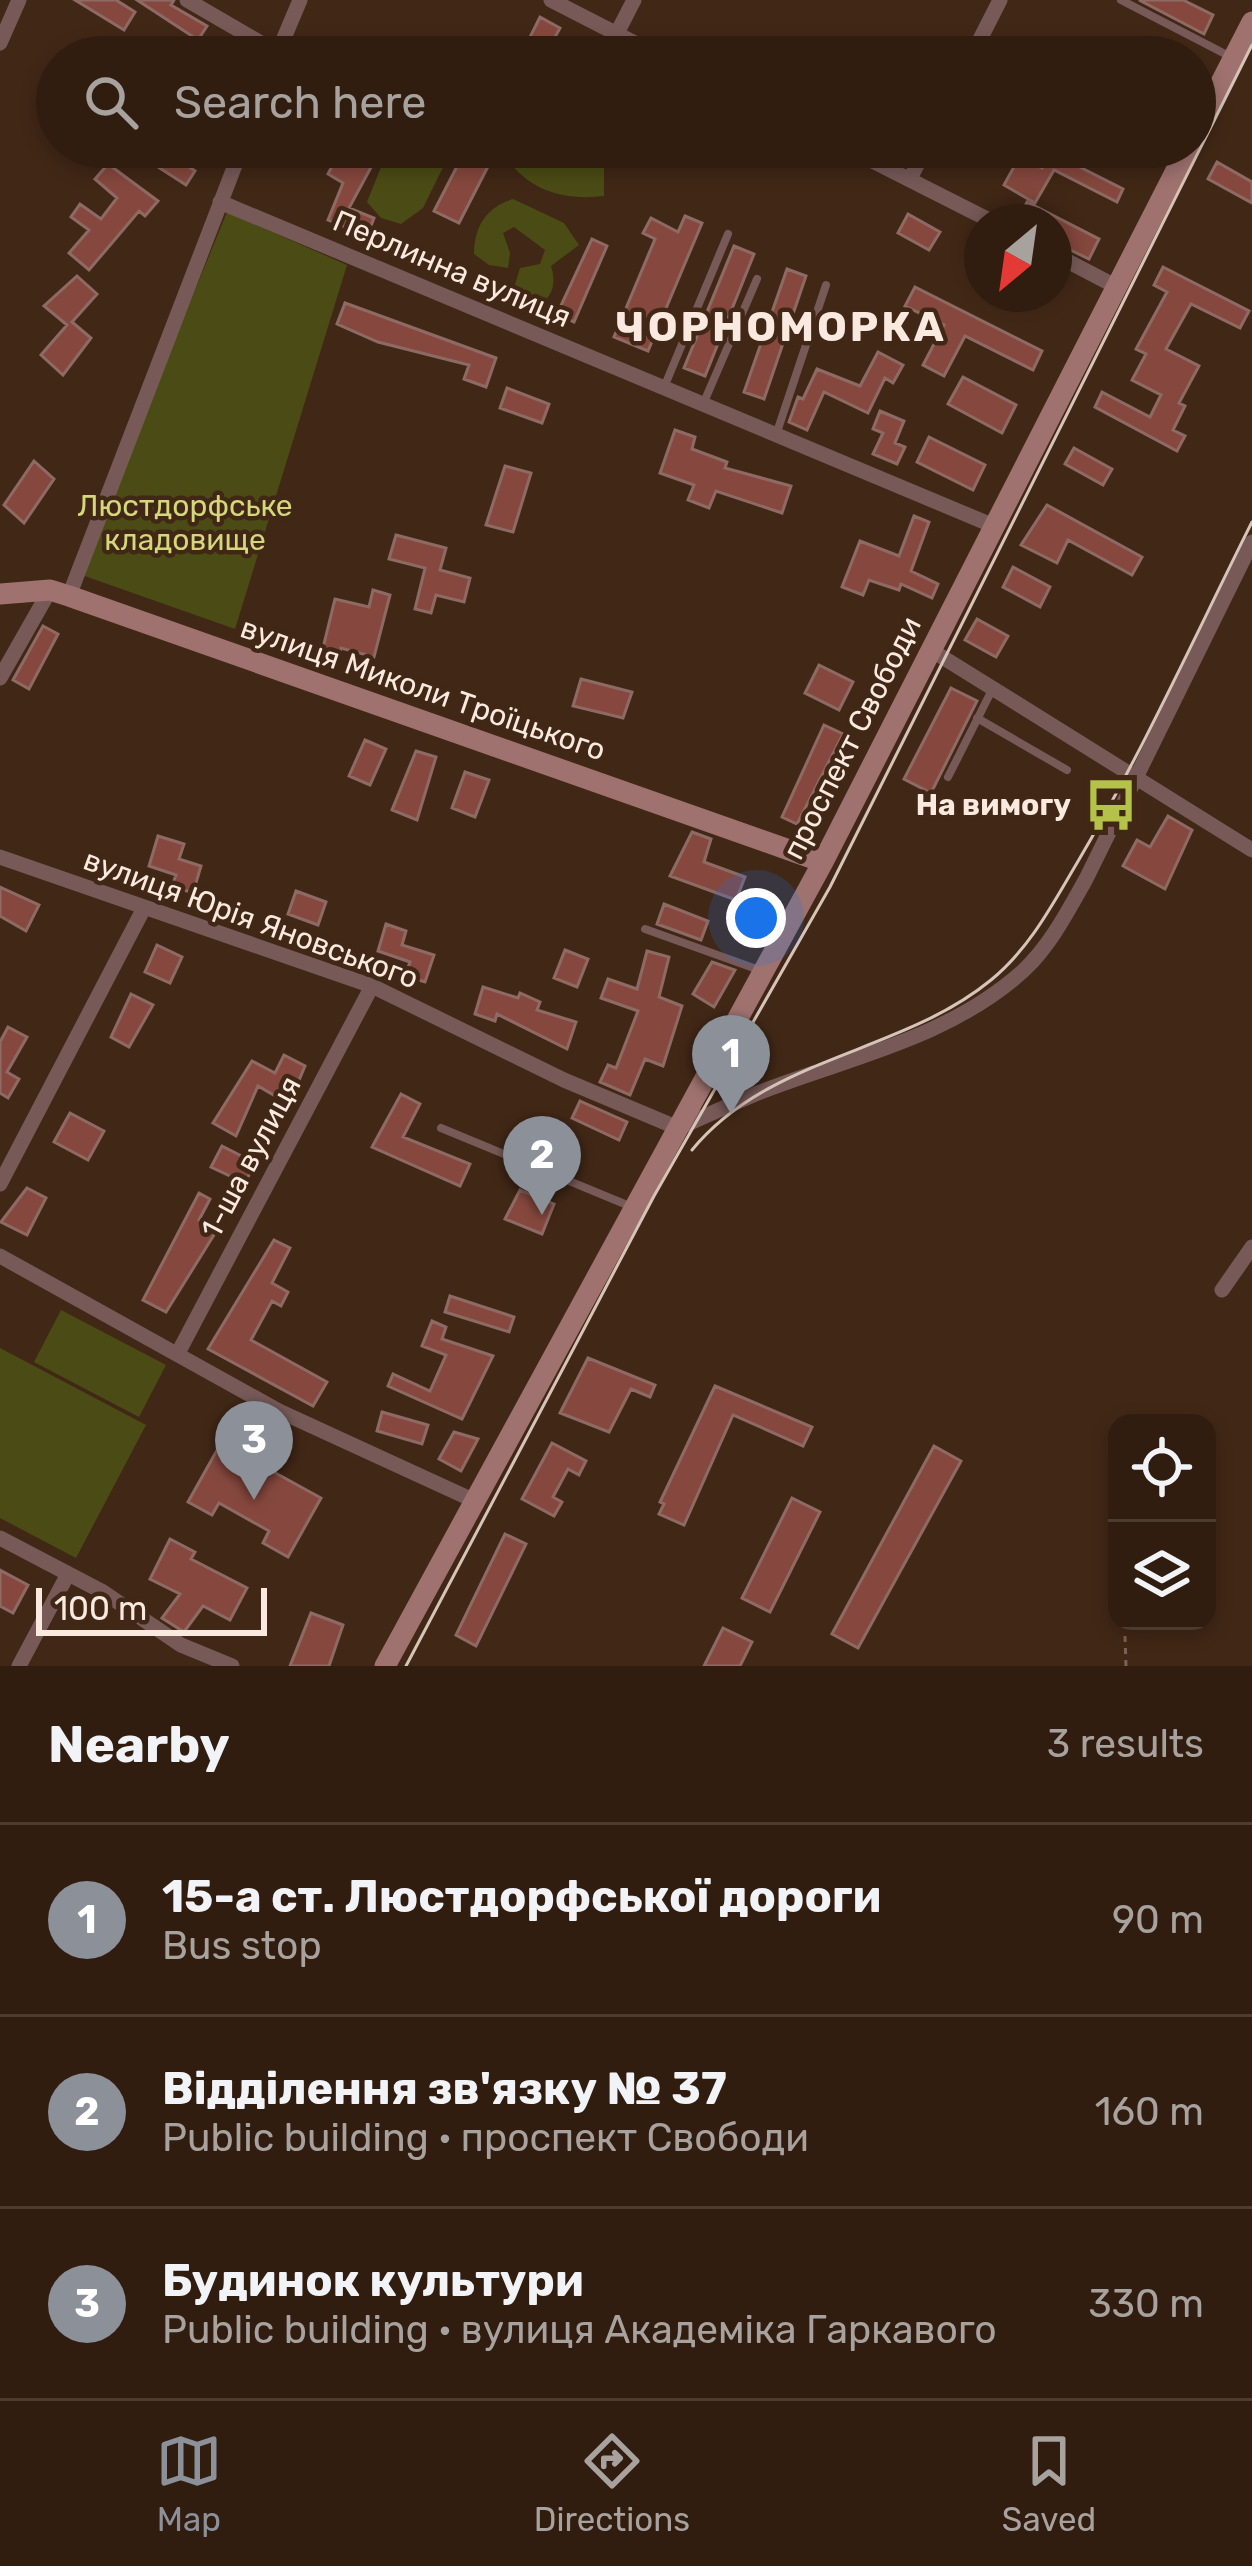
<!DOCTYPE html>
<html lang="en">
<head>
<meta charset="utf-8">
<style>
	:root { --surface:#311d10; --page:#3d2a1e; --text:#f1f3f6; --muted:#a8a29f; --line:#4c3b30; --accent:#8c9099 }
	body { margin:0; font-family:Rubik,sans-serif; background:var(--page); color:var(--text) }
	.controls { position:absolute; right:36px; bottom:36px; display:grid; overflow:hidden; border-radius:24px; box-shadow:0 6px 18px #0003 }
	.controls button { width:108px; height:108px; display:grid; place-items:center; padding:0; border:0; border-bottom:3px solid var(--line); background:var(--surface); color:var(--text); font:60px sans-serif }
	.compass { position:absolute; left:964px; top:204px; width:108px; height:108px; border-radius:50%; background:var(--surface); box-shadow:0 6px 18px #0003; rotate:209deg }
	.scale { position:absolute; left:36px; bottom:30px; width:231px; box-sizing:border-box; padding-left:12px; border:6px solid #fae9de; border-top:0; font-size:33px; line-height:42px; white-space:nowrap; color:#fae9de; -webkit-text-stroke:9px #412716; paint-order:stroke }
	.you { position:absolute; left:756px; top:918px; width:42px; height:42px; margin:-30px; border:9px solid #fff; border-radius:50%; background:#1a73e8; box-shadow:0 0 0 18px #1a73e833 }
	.badge { display:grid; place-items:center; width:78px; height:78px; border-radius:50%; background:var(--accent); color:#fff; font-size:39px; font-weight:700 }
	.pin { position:absolute; translate:-50% -99px; filter:drop-shadow(0 3px 6px #0008) }
	.pin::after { content:''; position:absolute; top:63px; width:42px; height:36px; background:inherit; clip-path:polygon(0 0,100% 0,50% 100%) }
	.list { margin:0; padding:0; list-style:none }
	h2 { display:flex; justify-content:space-between; align-items:center; height:156px; margin:0; padding:0 48px; font-size:51px }
	h2 small { font-size:39px; font-weight:400; color:var(--muted) }
	.list li { display:grid; grid-template-columns:78px 1fr auto; gap:36px; align-items:center; box-sizing:border-box; height:192px; padding:0 48px; border-top:3px solid var(--line) }
	.list b { display:block; font-size:45px; white-space:nowrap }
	.list p { margin:0; font-size:39px; white-space:nowrap; color:var(--muted) }
	.list em { font-size:39px; font-style:normal; color:var(--muted) }
	.icon { flex:none; width:66px; height:66px; fill:none; stroke:currentColor; stroke-width:2; stroke-linecap:round; stroke-linejoin:round }
	.map { position:relative; flex:none; width:1252px; height:1666px; overflow:hidden }
	.search { position:absolute; background:var(--surface); box-shadow:0 6px 18px #0003; left:36px; right:36px; top:36px; height:132px; display:flex; align-items:center; gap:30px; box-sizing:border-box; padding:0 42px; border-radius:66px; color:var(--muted); font-size:45px }
	.sheet { height:732px; background:var(--surface) }
	nav { display:flex; justify-content:space-around; align-items:center; box-sizing:border-box; height:168px; border-top:3px solid var(--line); background:var(--surface); font-size:33px; color:var(--muted) }
	nav a { display:grid; justify-items:center; gap:6px }
	nav .on { color:var(--accent) }
	.map>svg:first-child { display:block }
	.green { fill:#4b4c15 }
	.building { fill:#86483e; stroke:#8e6a64; stroke-width:3 }
	.lines { fill:none; stroke-linecap:round; stroke-linejoin:round }
	.path { stroke:#7a6354; stroke-width:3; stroke-dasharray:6 6; stroke-linecap:butt }
	.lane { stroke:#775a58; stroke-width:8 }
	.street { stroke:#775a58; stroke-width:15 }
	.secondary { stroke:#9f726f; stroke-width:21 }
	.tram { stroke:#d7c4b8; stroke-width:3 }
	.labels { text-anchor:middle; stroke-width:9; stroke-linejoin:round; paint-order:stroke }
	.street-label { font-size:30px; fill:#fae9de; stroke:#412716 }
	.park-label { font-size:30px; fill:#d4d77a; stroke:#412716 }
	.poi-label { font-size:30px; font-weight:bold; fill:#fae9de; stroke:#412716; text-anchor:end }
	.district-label { font-size:42px; font-weight:bold; letter-spacing:3px; fill:#fae9de; stroke:#412716 }
</style>
</head>
<body>
<div class="map">
<svg width="1252" height="1666" viewBox="0 0 1252 1666">
	<rect width="100%" height="100%" fill="#412716"/>
	<path class="green" d="M 389,147 L 453,147 L 423,208 L 401,224 L 381,218 L 367,202 Z
		M 508,147 L 584,147 L 604,161 L 604,196 C 563,201 526,190 504,154 Z
		M 513,199 L 564,223 L 579,245 L 551,266 C 557,286 552,295 537,309 L 514,288 L 520,268 L 540,264 L 545,250 L 514,227 L 503,233 L 510,253 L 508,268 L 489,265 L 474,254 C 474,226 487,207 513,199 Z
		M 227,212 L 347,265 L 235,629 L 79,574 Z
		M 61,1310 L 166,1365 L 139,1417 L 34,1362 Z
		M 0,1348 L 146,1425 L 76,1558 L 0,1518 Z"/>
	<path class="building" d="M 75,0 L 116,0 L 135,12 L 124,30 Z
		M 137,0 L 174,0 L 171,5 L 207,26 L 198,40 Z
		M 1139,0 L 1183,0 L 1213,15 L 1204,34 Z
		M 540,17 L 560,28 L 544,57 L 525,47 Z
		M 127,147 L 161,147 L 195,171 L 186,185 Z
		M 342,147 L 382,147 L 349,208 L 374,218 L 367,236 L 328,220 L 343,183 L 328,174 Z
		M 467,147 L 498,147 L 459,223 L 434,211 Z
		M 1050,152 L 1123,189 L 1117,202 L 1054,170 L 1035,203 L 1004,185 L 1020,156 L 1042,168 Z
		M 1217,162 L 1252,182 L 1252,203 L 1208,179 Z
		M 108,164 L 158,201 L 145,216 L 139,211 L 89,270 L 69,253 L 89,230 L 71,217 L 80,204 L 101,219 L 117,198 L 95,179 Z
		M 1027,202 L 1099,239 L 1089,259 L 1054,242 L 1054,222 L 1017,222 Z
		M 908,214 L 940,232 L 929,250 L 898,233 Z
		M 685,216 L 702,223 L 648,351 L 614,337 L 655,239 L 643,233 L 651,218 L 678,232 Z
		M 592,239 L 607,246 L 574,322 L 557,314 Z
		M 734,246 L 754,254 L 705,376 L 684,368 Z
		M 1163,267 L 1249,311 L 1240,328 L 1191,304 L 1166,349 L 1199,366 L 1179,403 L 1185,406 L 1173,430 L 1185,436 L 1177,451 L 1095,407 L 1102,392 L 1150,417 L 1161,395 L 1132,380 L 1146,354 L 1136,349 L 1167,292 L 1154,285 Z
		M 787,269 L 806,276 L 764,399 L 744,392 Z
		M 77,276 L 97,294 L 72,322 L 91,338 L 63,375 L 41,355 L 67,325 L 44,306 Z
		M 915,287 L 1042,351 L 1033,370 L 965,336 L 944,376 L 923,365 L 944,325 L 905,306 Z
		M 345,303 L 496,358 L 486,387 L 464,379 L 469,365 L 378,342 L 337,324 Z
		M 878,352 L 903,365 L 893,383 L 885,378 L 868,413 L 824,392 L 807,430 L 789,422 L 798,397 L 803,399 L 817,369 L 860,386 Z
		M 963,377 L 1016,405 L 1002,433 L 948,404 Z
		M 507,388 L 549,404 L 542,423 L 500,408 Z
		M 880,411 L 904,421 L 895,443 L 905,447 L 897,464 L 873,454 L 883,433 L 873,429 Z
		M 675,430 L 695,437 L 692,449 L 727,462 L 725,468 L 791,486 L 782,513 L 716,491 L 709,508 L 688,500 L 694,485 L 660,473 Z
		M 929,437 L 985,465 L 973,490 L 917,462 Z
		M 1074,448 L 1112,469 L 1103,485 L 1065,464 Z
		M 34,461 L 54,479 L 24,523 L 4,505 Z
		M 505,466 L 531,473 L 513,532 L 486,525 Z
		M 1047,505 L 1142,557 L 1132,575 L 1068,540 L 1057,563 L 1021,545 Z
		M 914,516 L 929,522 L 911,571 L 938,584 L 932,598 L 901,584 L 899,590 L 869,580 L 863,595 L 842,587 L 860,541 L 899,556 Z
		M 396,535 L 446,548 L 440,570 L 470,578 L 464,602 L 436,595 L 431,613 L 415,609 L 425,568 L 389,559 Z
		M 1013,567 L 1050,587 L 1040,607 L 1003,587 Z
		M 373,590 L 390,595 L 374,657 L 341,648 L 339,656 L 322,652 L 335,599 L 369,607 Z
		M 977,619 L 1008,636 L 996,657 L 965,640 Z
		M 43,626 L 58,634 L 29,689 L 13,680 Z
		M 819,665 L 853,682 L 839,710 L 805,693 Z
		M 581,679 L 632,692 L 623,718 L 573,706 Z
		M 951,688 L 977,701 L 931,793 L 904,779 Z
		M 824,725 L 843,734 L 797,824 L 782,817 Z
		M 365,740 L 386,749 L 370,785 L 349,776 Z
		M 416,751 L 436,757 L 417,820 L 392,810 Z
		M 465,772 L 489,780 L 475,817 L 452,808 Z
		M 1168,816 L 1192,830 L 1165,889 L 1123,866 L 1137,840 L 1150,847 Z
		M 692,832 L 711,839 L 704,862 L 745,877 L 736,900 L 670,876 Z
		M 158,836 L 184,844 L 179,859 L 201,866 L 193,893 L 172,886 L 176,875 L 149,866 Z
		M 0,887 L 39,905 L 26,931 L 0,916 Z
		M 296,891 L 326,902 L 318,925 L 288,914 Z
		M 664,904 L 708,921 L 701,940 L 657,924 Z
		M 386,924 L 406,931 L 402,945 L 434,955 L 425,982 L 405,976 L 410,962 L 378,951 Z
		M 157,945 L 182,957 L 170,983 L 145,972 Z
		M 565,950 L 588,959 L 577,987 L 554,978 Z
		M 647,951 L 669,957 L 659,997 L 682,1006 L 663,1066 L 645,1059 L 630,1095 L 600,1082 L 608,1065 L 616,1068 L 638,1011 L 601,998 L 608,979 L 637,989 Z
		M 712,962 L 735,970 L 714,1007 L 693,994 Z
		M 483,987 L 518,998 L 520,993 L 540,1002 L 537,1010 L 576,1022 L 567,1049 L 497,1014 L 495,1021 L 475,1014 Z
		M 131,994 L 153,1005 L 129,1047 L 111,1037 Z
		M 8,1027 L 27,1037 L 7,1072 L 19,1079 L 8,1098 L 0,1093 L 0,1042 Z
		M 284,1055 L 305,1066 L 289,1104 L 258,1086 L 236,1136 L 213,1123 L 252,1061 L 275,1073 Z
		M 401,1094 L 420,1104 L 403,1137 L 470,1164 L 460,1186 L 372,1147 Z
		M 580,1101 L 627,1122 L 619,1140 L 572,1118 Z
		M 70,1113 L 104,1131 L 88,1160 L 54,1142 Z
		M 222,1146 L 255,1163 L 245,1183 L 211,1167 Z
		M 27,1188 L 46,1198 L 27,1235 L 1,1222 Z
		M 520,1190 L 554,1204 L 542,1234 L 505,1219 Z
		M 199,1193 L 210,1199 L 199,1220 L 217,1230 L 166,1312 L 143,1300 Z
		M 274,1240 L 290,1248 L 272,1283 L 288,1292 L 281,1306 L 272,1301 L 251,1340 L 327,1382 L 313,1406 L 208,1349 Z
		M 450,1296 L 514,1317 L 509,1332 L 445,1312 Z
		M 432,1321 L 446,1327 L 442,1339 L 493,1356 L 462,1419 L 388,1386 L 393,1374 L 430,1391 L 446,1355 L 422,1346 Z
		M 588,1358 L 655,1385 L 650,1397 L 631,1389 L 609,1432 L 560,1413 Z
		M 715,1386 L 812,1427 L 803,1446 L 733,1415 L 684,1525 L 659,1514 L 664,1504 L 660,1502 Z
		M 382,1412 L 428,1425 L 422,1444 L 377,1431 Z
		M 454,1432 L 478,1439 L 461,1471 L 439,1459 Z
		M 221,1443 L 321,1498 L 288,1557 L 263,1543 L 269,1531 L 219,1503 L 212,1515 L 188,1502 Z
		M 552,1443 L 586,1461 L 579,1475 L 568,1469 L 553,1497 L 562,1502 L 554,1516 L 522,1499 Z
		M 934,1446 L 961,1461 L 858,1648 L 832,1634 Z
		M 792,1498 L 820,1512 L 770,1612 L 742,1598 Z
		M 505,1534 L 526,1544 L 476,1646 L 456,1635 Z
		M 170,1539 L 195,1552 L 191,1559 L 247,1588 L 230,1620 L 203,1606 L 184,1632 L 162,1618 L 180,1594 L 150,1579 Z
		M 0,1570 L 28,1585 L 13,1613 L 0,1606 Z
		M 311,1613 L 343,1625 L 329,1666 L 290,1666 Z
		M 723,1628 L 752,1642 L 740,1666 L 704,1666 Z"/>
	<g class="lines">
		<path class="path" d="M 1125,1636 L 1126,1666"/>
		<path class="lane" d="M 1121,0 L 1231,57
			M 665,385 L 728,234
			M 704,402 L 757,279
			M 777,432 L 826,285
			M 977,718 L 1067,770
			M 948,777 L 992,690
			M 645,929 L 762,971
			M 441,1128 L 632,1207"/>
		<path class="street" d="M 187,0 L 278,53
			M 551,0 L 662,57
			M 616,35 L 634,0
			M 0,43 L 19,0
			M 276,57 L 300,0
			M 971,57 L 1000,0
			M 845,147 L 993,222
			M 910,179 L 926,147
			M 220,202 L 994,526
			M 1054,254 L 1117,287
			M 69,596 L 242,147
			M 931,650 L 1252,850
			M 0,678 L 50,590
			M 0,857 L 372,986 L 564,1080 L 678,1128 C 706,1116 735,1102 763,1091 C 854,1056 948,1038 1023,971 C 1050,946 1068,911 1086,879 L 1252,542
			M 0,1184 L 144,908
			M 0,1256 L 279,1411 L 475,1501
			M 1222,1290 L 1252,1247
			M 178,1353 L 372,986
			M 0,1538 L 103,1592 L 181,1645 L 232,1666
			M 19,1666 L 68,1574"/>
		<path class="secondary" d="M 1195,133 L 1252,22
			M 0,594 L 50,590 L 69,596 L 823,862
			M 385,1666 L 823,862 L 1188,147"/>
		<path class="tram" d="M 692,1150 C 769,1056 901,1054 991,980 C 1030,948 1052,905 1077,863 C 1142,753 1195,636 1252,522
			M 406,1666 L 654,1196 L 830,887 L 1252,45"/>
	</g>
	<defs>
		<g id="bus-bare" transform="scale(4.14)"><path d="M-5-6H5V4H4V6H2V4H-2V6H-4V4H-5ZM-3.5-4V0h7V-4ZM-3.5 1.2v1.5H-2V1.2ZM2 1.2v1.5H3.5V1.2Z" fill="#b4c24a" stroke="#412716" stroke-width="2.5" paint-order="stroke"/></g>
	</defs>
	<g fill-rule="evenodd">
		<use href="#bus-bare" x="1111" y="805"/>
	</g>
	<g class="labels">
		<g class="street-label">
			<text transform="translate(452 269) rotate(23)" y="10">Перлинна вулиця</text>
			<text transform="translate(423 689) rotate(19)" y="10">вулиця Миколи Троїцького</text>
			<text transform="translate(852 738) rotate(-63)" y="10">проспект Свободи</text>
			<text transform="translate(251 919) rotate(20)" y="10">вулиця Юрія Яновського</text>
			<text transform="translate(251 1157) rotate(-62)" y="10">1-ша вулиця</text>
		</g>
		<g class="park-label">
			<text x="185" y="516">Люстдорфське<tspan x="185" dy="34">кладовище</tspan></text>
		</g>
		<g class="poi-label">
			<text x="1071" y="815">На вимогу</text>
		</g>
		<g class="district-label">
			<text x="781" y="341">ЧОРНОМОРКА</text>
		</g>
	</g>
</svg>
<div class="controls">
<button><svg class="icon" aria-label="locate" viewBox="0 0 24 24"><circle cx="12" cy="12" r="6"/><path d="M12 2v4M12 18v4M2 12h4M18 12h4"/></svg></button>
<button><svg class="icon" aria-label="layers" viewBox="0 0 24 24"><path d="M12 4l9 5-9 5-9-5zM3 14l9 5 9-5"/></svg></button>
</div>
<svg class="compass" viewBox="-18 -18 36 36"><path d="M0-13l5 13h-10z" fill="#e53935"/><path d="M0 13l5-13h-10z" fill="#a8a29f"/></svg>
<div class="scale">100 m</div>
<div class="you"></div>
<div class="pin badge" style="left:731px;top:1114px">1</div>
<div class="pin badge" style="left:542px;top:1215px">2</div>
<div class="pin badge" style="left:254px;top:1500px">3</div>
<div class="search"><svg class="icon" aria-label="search" viewBox="0 0 24 24"><circle cx="10" cy="10" r="6"/><path d="M15 15l6 6"/></svg>Search here</div>
</div>
<section class="sheet">
<h2>Nearby<small>3 results</small></h2>
<ul class="list">
<li><span class="badge">1</span><div><b>15-а ст. Люстдорфської дороги</b><p>Bus stop</p></div><em>90 m</em></li>
<li><span class="badge">2</span><div><b>Відділення зв'язку № 37</b><p>Public building · проспект Свободи</p></div><em>160 m</em></li>
<li><span class="badge">3</span><div><b>Будинок культури</b><p>Public building · вулиця Академіка Гаркавого</p></div><em>330 m</em></li>
</ul>
</section>
<nav>
<a class="on"><svg class="icon" aria-label="map" viewBox="0 0 24 24"><path d="M3 6l6-2 6 2 6-2v14l-6 2-6-2-6 2zM9 4v14M15 6v14"/></svg>Map</a>
<a><svg class="icon" aria-label="directions" viewBox="0 0 24 24"><path d="M12 3l9 9-9 9-9-9zM9 14v-3h6M13 9l2 2-2 2"/></svg>Directions</a>
<a><svg class="icon" aria-label="saved" viewBox="0 0 24 24"><path d="M7 4h10v16l-5-4-5 4z"/></svg>Saved</a>
</nav>
</body>
</html>
